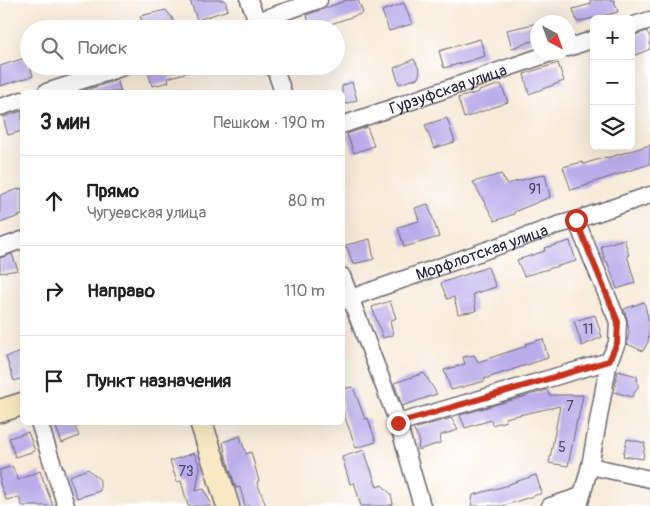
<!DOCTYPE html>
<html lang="ru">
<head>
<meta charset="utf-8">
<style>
	:root { --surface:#fff; --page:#f2f2f2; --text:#222; --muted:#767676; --line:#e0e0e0 }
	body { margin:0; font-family:Pangolin,sans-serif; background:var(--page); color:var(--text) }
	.controls { position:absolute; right:15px; top:15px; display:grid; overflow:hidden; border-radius:8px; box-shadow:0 5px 20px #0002 }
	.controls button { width:45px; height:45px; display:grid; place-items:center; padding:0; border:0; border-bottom:1px solid var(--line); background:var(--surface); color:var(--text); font:25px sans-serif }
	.compass { position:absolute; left:530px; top:15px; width:45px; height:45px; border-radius:50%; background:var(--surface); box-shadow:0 5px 20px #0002; rotate:139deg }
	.stop { position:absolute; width:15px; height:15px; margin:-11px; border:4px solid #c8321e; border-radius:50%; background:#fff }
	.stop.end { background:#c8321e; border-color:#fff; box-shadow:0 1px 5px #0008 }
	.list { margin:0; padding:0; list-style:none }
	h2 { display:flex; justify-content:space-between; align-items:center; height:65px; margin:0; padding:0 20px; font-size:21px }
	h2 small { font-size:16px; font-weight:400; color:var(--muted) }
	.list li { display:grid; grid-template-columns:32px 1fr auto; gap:15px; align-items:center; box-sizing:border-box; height:90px; padding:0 20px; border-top:1px solid var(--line) }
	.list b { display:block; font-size:19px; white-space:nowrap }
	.list p { margin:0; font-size:16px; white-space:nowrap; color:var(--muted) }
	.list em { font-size:16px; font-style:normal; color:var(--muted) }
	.icon { flex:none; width:28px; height:28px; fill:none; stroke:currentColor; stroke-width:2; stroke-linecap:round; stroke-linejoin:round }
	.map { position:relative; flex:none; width:650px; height:506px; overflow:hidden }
	.search { position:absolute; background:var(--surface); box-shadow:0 5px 20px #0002; left:20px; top:20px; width:325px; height:55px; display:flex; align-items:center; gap:12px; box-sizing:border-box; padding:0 18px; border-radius:28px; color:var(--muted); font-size:19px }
	.panel { position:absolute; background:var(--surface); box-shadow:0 5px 20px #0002; left:20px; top:90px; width:325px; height:335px; border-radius:8px }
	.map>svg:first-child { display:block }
	.building { fill:#baadea }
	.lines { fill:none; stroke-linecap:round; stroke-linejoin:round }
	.street-casing { stroke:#6d6872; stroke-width:19 }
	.secondary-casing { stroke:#6d6872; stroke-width:25 }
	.street { stroke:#fff; stroke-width:16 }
	.secondary { stroke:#f8e8c3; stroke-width:22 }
	.route { stroke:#c8321e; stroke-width:6 }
	.labels { text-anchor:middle; stroke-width:4; stroke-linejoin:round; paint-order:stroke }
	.number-label { font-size:14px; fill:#484567 }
	.street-label { font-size:16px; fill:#22223b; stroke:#fff }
</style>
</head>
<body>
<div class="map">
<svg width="650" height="506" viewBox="0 0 650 506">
	<rect width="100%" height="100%" fill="#fff"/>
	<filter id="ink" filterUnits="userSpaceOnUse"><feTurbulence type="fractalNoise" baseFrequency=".02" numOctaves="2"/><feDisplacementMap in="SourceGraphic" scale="10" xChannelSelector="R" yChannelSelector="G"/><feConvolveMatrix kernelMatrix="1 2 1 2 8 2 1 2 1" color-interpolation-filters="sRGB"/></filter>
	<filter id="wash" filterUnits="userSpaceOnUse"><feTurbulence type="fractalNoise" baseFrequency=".0096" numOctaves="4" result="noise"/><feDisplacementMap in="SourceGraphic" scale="20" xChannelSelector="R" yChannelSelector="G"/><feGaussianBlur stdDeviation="1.12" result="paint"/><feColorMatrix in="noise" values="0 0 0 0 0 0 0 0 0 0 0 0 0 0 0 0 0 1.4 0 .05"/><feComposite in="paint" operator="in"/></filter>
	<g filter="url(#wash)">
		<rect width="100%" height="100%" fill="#f7ead8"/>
		<g id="blocks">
			<path class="building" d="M 190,0 L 225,0 L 228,10 L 197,20 Z
				M 347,0 L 358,0 L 363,13 L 328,25 L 330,29 L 310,29 L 307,15 Z
				M 590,0 L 614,0 L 618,12 L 577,22 L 573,9 L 591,4 Z
				M 404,3 L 412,24 L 389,31 L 382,11 Z
				M 166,10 L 173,19 L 173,29 L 145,29 L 140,16 Z
				M 538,23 L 538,39 L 512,48 L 507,30 Z
				M 647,31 L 650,38 L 650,49 L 631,57 L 631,36 Z
				M 480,39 L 485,56 L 462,63 L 444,68 L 439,51 Z
				M 28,57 L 29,66 L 30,66 L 33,76 L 0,86 L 0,66 Z
				M 414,59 L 420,71 L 418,78 L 399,84 L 394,68 Z
				M 558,63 L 564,81 L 529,94 L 524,74 Z
				M 154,66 L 197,66 L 198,69 L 168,78 L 169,82 L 152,86 L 147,68 Z
				M 117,80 L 121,92 L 83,92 L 83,91 Z
				M 352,82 L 357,100 L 342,105 L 342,86 Z
				M 501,84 L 508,102 L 464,118 L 458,98 L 479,92 L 479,91 Z
				M 22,111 L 22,131 L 8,135 L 3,117 Z
				M 447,118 L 455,142 L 434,148 L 425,125 Z
				M 367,127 L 374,146 L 354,153 L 347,134 Z
				M 650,145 L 650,164 L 588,184 L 588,185 L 571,190 L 563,167 L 582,162 L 583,164 L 607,157 L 607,158 Z
				M 501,174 L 507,184 L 545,174 L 550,197 L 514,212 L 514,214 L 495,221 L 473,182 Z
				M 22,188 L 22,215 L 0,223 L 0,195 Z
				M 428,204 L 439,237 L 404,247 L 398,227 L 419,221 L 415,208 Z
				M 370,239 L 374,259 L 353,264 L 346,245 Z
				M 624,239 L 629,255 L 627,255 L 635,283 L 617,289 L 607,261 L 605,262 L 601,246 Z
				M 570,241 L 576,261 L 524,276 L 517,260 L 545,251 L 544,248 Z
				M 12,254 L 18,270 L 0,273 L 0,258 Z
				M 488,267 L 496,287 L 473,294 L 476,311 L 458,314 L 454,297 L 447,299 L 441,283 Z
				M 390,301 L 396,318 L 390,321 L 393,335 L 383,338 L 372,307 Z
				M 644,302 L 650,325 L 648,342 L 643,351 L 627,344 L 629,331 L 627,319 L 624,309 Z
				M 595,315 L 602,337 L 582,346 L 574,321 Z
				M 543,339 L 548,358 L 484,379 L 485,381 L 451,390 L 444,370 L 465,364 L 463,357 L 474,355 L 478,362 L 526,346 L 525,344 Z
				M 22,352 L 22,378 L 14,381 L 6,357 Z
				M 618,371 L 637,376 L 638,387 L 632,397 L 614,392 Z
				M 424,373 L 437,394 L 402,406 L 394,383 Z
				M 353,387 L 365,419 L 368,418 L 376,442 L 356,448 L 342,409 L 342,389 Z
				M 547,390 L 549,395 L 583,395 L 578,420 L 577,420 L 568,466 L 549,463 L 560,406 L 505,418 L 506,421 L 492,425 L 491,420 L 465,428 L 460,415 Z
				M 451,418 L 458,430 L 441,435 L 440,443 L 418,450 L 419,439 L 413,429 Z
				M 54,422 L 73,422 L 79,436 L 62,443 Z
				M 28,432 L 35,451 L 15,457 L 9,438 Z
				M 240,436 L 246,454 L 251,452 L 259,481 L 257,482 L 266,506 L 245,506 L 240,487 L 236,488 L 226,457 L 223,442 Z
				M 627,439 L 645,443 L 643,459 L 623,456 Z
				M 364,450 L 377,487 L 382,485 L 391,494 L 393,504 L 388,506 L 361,506 L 354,482 L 350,484 L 342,457 Z
				M 194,453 L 200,467 L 196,491 L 204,489 L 212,506 L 188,506 L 181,481 L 177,482 L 170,461 Z
				M 12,466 L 18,480 L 40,471 L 53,506 L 22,506 L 19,497 L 6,500 L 0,483 L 0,470 Z
				M 88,469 L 100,480 L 100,491 L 77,498 L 69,476 Z
				M 536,475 L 542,493 L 503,506 L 471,506 L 473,495 L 509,485 L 509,484 Z"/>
		</g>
	</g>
	<g filter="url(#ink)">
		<use href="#blocks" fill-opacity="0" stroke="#6d6872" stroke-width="1"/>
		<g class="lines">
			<g class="street-casing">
				<g id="street">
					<path d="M 249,0 L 260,29"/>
					<path d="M 631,26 L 650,20"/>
					<path d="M 243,29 L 257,21 L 319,0"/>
					<path d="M 568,48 L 594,39"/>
					<path d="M 274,66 L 283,92"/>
					<path d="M 46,92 L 127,66"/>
					<path d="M 0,107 L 22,100"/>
					<path id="s1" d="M 342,125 L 554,52"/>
					<path d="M 576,220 L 618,322 L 617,343 L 609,361 L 590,466 L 579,506"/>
					<path d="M 0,248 L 22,240"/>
					<path d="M 342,276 L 398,423 L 422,506"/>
					<path id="s2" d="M 342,301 L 558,225 L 576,220 L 650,195"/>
					<path d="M 39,422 L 66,506"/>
					<path d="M 398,423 L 609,361"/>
					<path d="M 590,466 L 650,479"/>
					<path d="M 550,506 L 581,496"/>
				</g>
			</g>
			<g class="secondary-casing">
				<path id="secondary" d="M 0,411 L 22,404
					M 201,422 L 228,506"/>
			</g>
			<use href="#street" class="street"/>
			<use href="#secondary" class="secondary"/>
		</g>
	</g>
	<g class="lines" filter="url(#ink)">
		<path class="route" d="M 398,423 L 609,361 L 617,343 L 618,322 L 576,220"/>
	</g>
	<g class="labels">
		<g class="number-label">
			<text x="535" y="194">91</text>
			<text x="588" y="334">11</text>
			<text x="570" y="411">7</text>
			<text x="562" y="452">5</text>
			<text x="186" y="476">73</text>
		</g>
		<g class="street-label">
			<text dy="6" stroke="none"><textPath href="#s1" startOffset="112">Гурзуфская улица</textPath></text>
			<text dy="6" stroke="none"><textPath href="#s2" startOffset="148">Морфлотская улица</textPath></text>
		</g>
	</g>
</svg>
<div class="controls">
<button>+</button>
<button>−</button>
<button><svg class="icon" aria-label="layers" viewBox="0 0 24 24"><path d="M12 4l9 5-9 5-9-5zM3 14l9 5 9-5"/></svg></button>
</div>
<svg class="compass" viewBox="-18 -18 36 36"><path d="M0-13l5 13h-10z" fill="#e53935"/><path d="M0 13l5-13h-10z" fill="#767676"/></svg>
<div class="stop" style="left:576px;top:220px"></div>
<div class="stop end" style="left:398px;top:423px"></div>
<div class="search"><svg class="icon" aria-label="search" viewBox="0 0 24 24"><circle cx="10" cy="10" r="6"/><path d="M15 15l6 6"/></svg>Поиск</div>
<section class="panel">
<h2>3 мин<small>Пешком · 190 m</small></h2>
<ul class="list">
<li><svg class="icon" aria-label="ahead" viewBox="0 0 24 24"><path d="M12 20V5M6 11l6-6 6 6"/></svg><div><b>Прямо</b><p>Чугуевская улица</p></div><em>80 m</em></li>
<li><svg class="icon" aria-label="right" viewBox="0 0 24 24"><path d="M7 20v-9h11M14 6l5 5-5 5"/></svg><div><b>Направо</b></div><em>110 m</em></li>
<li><svg class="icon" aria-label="arrive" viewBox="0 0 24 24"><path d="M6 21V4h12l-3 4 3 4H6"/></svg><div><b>Пункт назначения</b></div></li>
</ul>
</section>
</div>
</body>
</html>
